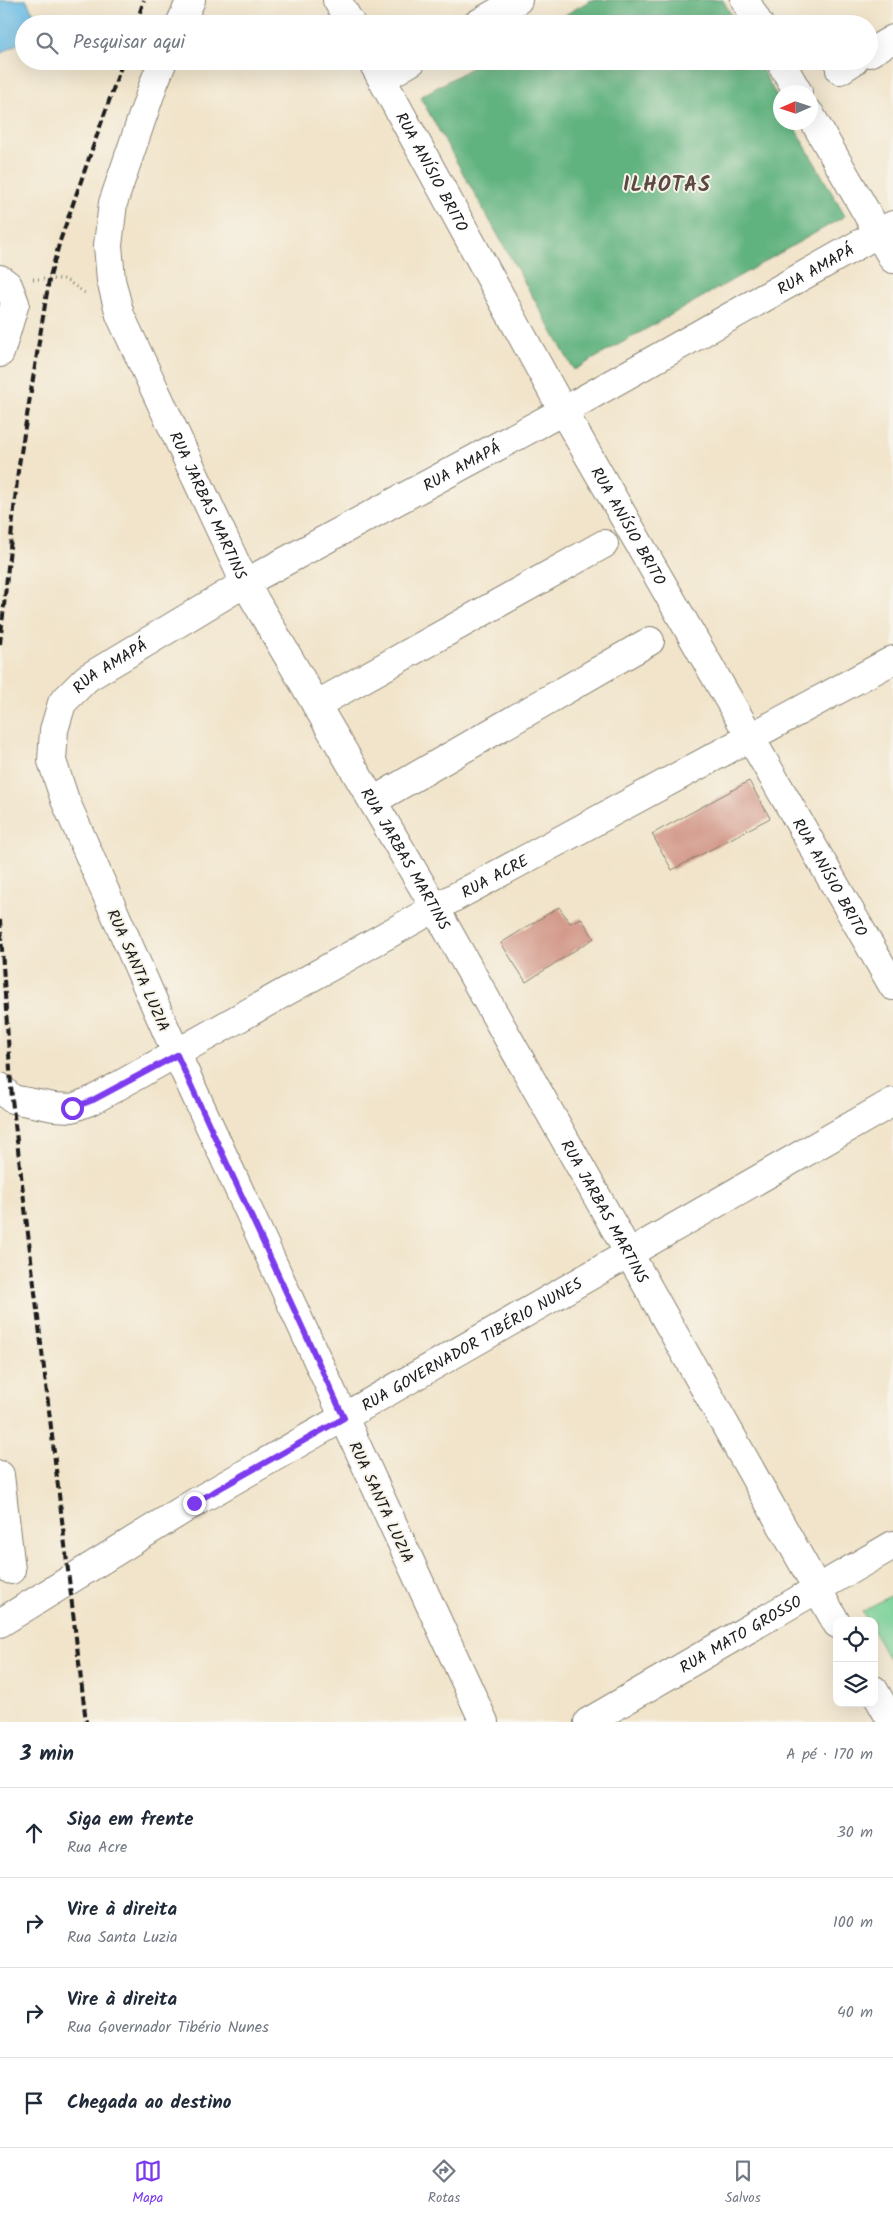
<!DOCTYPE html>
<html lang="pt">
<head>
<meta charset="utf-8">
<style>
	:root { --surface:#fff; --page:#f6f6f7; --text:#1f2937; --muted:#747a83; --line:#e0e1e3; --accent:#7c3aed }
	body { margin:0; font-family:Kalam,sans-serif; background:var(--page); color:var(--text) }
	.controls { position:absolute; right:15px; bottom:15px; display:grid; overflow:hidden; border-radius:10px; box-shadow:0 5px 20px #0002 }
	.controls button { width:45px; height:45px; display:grid; place-items:center; padding:0; border:0; border-bottom:1px solid var(--line); background:var(--surface); color:var(--text); font:25px sans-serif }
	.compass { position:absolute; left:773px; top:85px; width:45px; height:45px; border-radius:50%; background:var(--surface); box-shadow:0 5px 20px #0002; rotate:267deg }
	.stop { position:absolute; width:15px; height:15px; margin:-11px; border:4px solid #7c3aed; border-radius:50%; background:#fff }
	.stop.end { background:#7c3aed; border-color:#fff; box-shadow:0 1px 5px #0008 }
	.list { margin:0; padding:0; list-style:none }
	h2 { display:flex; justify-content:space-between; align-items:center; height:65px; margin:0; padding:0 20px; font-size:21px }
	h2 small { font-size:16px; font-weight:400; color:var(--muted) }
	.list li { display:grid; grid-template-columns:32px 1fr auto; gap:15px; align-items:center; box-sizing:border-box; height:90px; padding:0 20px; border-top:1px solid var(--line) }
	.list b { display:block; font-size:19px; white-space:nowrap }
	.list p { margin:0; font-size:16px; white-space:nowrap; color:var(--muted) }
	.list em { font-size:16px; font-style:normal; color:var(--muted) }
	.icon { flex:none; width:28px; height:28px; fill:none; stroke:currentColor; stroke-width:2; stroke-linecap:round; stroke-linejoin:round }
	.map { position:relative; flex:none; width:893px; height:1722px; overflow:hidden }
	.search { position:absolute; background:var(--surface); box-shadow:0 5px 20px #0002; left:15px; right:15px; top:15px; height:55px; display:flex; align-items:center; gap:12px; box-sizing:border-box; padding:0 18px; border-radius:28px; color:var(--muted); font-size:19px }
	.sheet { height:425px; background:var(--surface) }
	nav { display:flex; justify-content:space-around; align-items:center; box-sizing:border-box; height:70px; border-top:1px solid var(--line); background:var(--surface); font-size:14px; color:var(--muted) }
	nav a { display:grid; justify-items:center; gap:2px }
	nav .on { color:var(--accent) }
	.map>svg:first-child { display:block }
	.green { fill:#76d096; stroke:#497659 }
	.forest { fill:#60b27f; stroke:#3e674e }
	.water { fill:#68bce5; stroke:#426c80 }
	.building { fill:#d39a8b }
	.lines { fill:none; stroke-linecap:round; stroke-linejoin:round }
	.minor-casing { stroke:#868073; stroke-width:30 }
	.path { stroke:#868073; stroke-width:3; stroke-dasharray:1 4; stroke-linecap:butt }
	.minor { stroke:#fff; stroke-width:28 }
	.rail { stroke:#1c1c1c; stroke-width:4; stroke-dasharray:8 4; stroke-linecap:butt }
	.route { stroke:#7c3aed; stroke-width:6 }
	.labels { text-anchor:middle; stroke-width:4; stroke-linejoin:round; paint-order:stroke }
	.street-label { font-size:16px; fill:#1c1c1c; stroke:#f7f3e8 }
	.district-label { font-size:21px; font-weight:bold; letter-spacing:1px; fill:#5c4843; stroke:#f7f3e8 }
</style>
</head>
<body>
<div class="map">
<svg width="893" height="1722" viewBox="0 0 893 1722">
	<rect width="100%" height="100%" fill="#f7f3e8"/>
	<filter id="ink" filterUnits="userSpaceOnUse"><feTurbulence type="fractalNoise" baseFrequency=".02" numOctaves="2"/><feDisplacementMap in="SourceGraphic" scale="10" xChannelSelector="R" yChannelSelector="G"/><feConvolveMatrix kernelMatrix="1 2 1 2 8 2 1 2 1" color-interpolation-filters="sRGB"/></filter>
	<filter id="wash" filterUnits="userSpaceOnUse"><feTurbulence type="fractalNoise" baseFrequency=".0096" numOctaves="4" result="noise"/><feDisplacementMap in="SourceGraphic" scale="20" xChannelSelector="R" yChannelSelector="G"/><feGaussianBlur stdDeviation="1.12" result="paint"/><feColorMatrix in="noise" values="0 0 0 0 0 0 0 0 0 0 0 0 0 0 0 0 0 1.4 0 .05"/><feComposite in="paint" operator="in"/></filter>
	<g filter="url(#wash)">
		<rect width="100%" height="100%" fill="#f1e4ca"/>
		<path class="green" d="M 893,1594 L 893,1666 L 874,1633 L 874,1621 L 867,1621 L 862,1612 Z"/>
		<path class="forest" d="M 591,0 L 723,0 L 736,24 L 549,24 Z
			M 483,61 L 757,61 L 780,102 L 780,122 L 792,123 L 845,216 L 574,370 L 420,97 Z"/>
		<path class="water" d="M 0,0 L 26,0 L 40,24 L 24,24 L 24,40 L 0,54 Z"/>
		<g id="blocks">
			<path class="building" d="M 749,781 L 770,818 L 672,870 L 652,834 Z
				M 559,907 L 570,923 L 581,918 L 594,938 L 526,982 L 501,943 Z"/>
		</g>
	</g>
	<g filter="url(#ink)">
		<use href="#blocks" fill-opacity="0" stroke="#868073" stroke-width="1"/>
		<g class="lines">
			<g class="minor-casing">
				<g id="minor">
					<path d="M 337,0 L 351,24"/>
					<path d="M 745,0 L 759,24"/>
					<path d="M 180,24 L 191,0"/>
					<path d="M 477,24 L 518,0"/>
					<path d="M 869,53 L 893,39"/>
					<path id="s1" d="M 163,61 L 154,83 L 113,203 L 108,245 L 111,280 L 120,315 L 245,583 L 435,908 L 837,1624"/>
					<path id="s2" d="M 372,61 L 563,411 L 893,986"/>
					<path d="M 780,61 L 798,92"/>
					<path d="M 840,70 L 854,61"/>
					<path d="M 382,79 L 412,61"/>
					<path d="M 810,114 L 893,259"/>
					<path d="M 0,353 L 15,303 L 8,285 L 0,279"/>
					<path d="M 316,705 L 604,544"/>
					<path d="M 373,801 L 650,641"/>
					<path id="s3" d="M 0,1087 L 12,1099 L 54,1107 L 72,1108 L 93,1100 L 435,908 L 893,660"/>
					<path d="M 0,1475 L 11,1570"/>
					<path id="s4" d="M 0,1623 L 194,1503 L 893,1102"/>
					<path d="M 874,1690 L 892,1722"/>
					<path id="s5" d="M 484,1722 L 177,1055 L 65,800 L 52,761 L 54,730 L 62,703 L 87,678 L 245,583 L 563,411 L 893,225"/>
					<path id="s6" d="M 588,1722 L 893,1545"/>
				</g>
			</g>
			<path class="path" d="M 33,279 L 65,279 L 85,293"/>
			<use href="#minor" class="minor"/>
			<path class="rail" d="M 136,24 L 144,0
				M 0,644 L 18,471 L 49,280 L 60,241 L 123,61
				M 0,920 L 12,1099 L 86,1722"/>
		</g>
	</g>
	<g class="lines" filter="url(#ink)">
		<path class="route" d="M 72,1108 L 93,1100 L 177,1055 L 344,1418 L 194,1503"/>
	</g>
	<g class="labels">
		<g class="street-label">
			<text dy="6" stroke="none"><textPath href="#s2" startOffset="126">RUA ANÍSIO BRITO</textPath></text>
			<text dy="6" stroke="none"><textPath href="#s5" startOffset="1984">RUA AMAPÁ</textPath></text>
			<text dy="6" stroke="none"><textPath href="#s5" startOffset="1579">RUA AMAPÁ</textPath></text>
			<text dy="6" stroke="none"><textPath href="#s1" startOffset="474">RUA JARBAS MARTINS</textPath></text>
			<text dy="6" stroke="none"><textPath href="#s2" startOffset="531">RUA ANÍSIO BRITO</textPath></text>
			<text dy="6" stroke="none"><textPath href="#s5" startOffset="1174">RUA AMAPÁ</textPath></text>
			<text dy="6" stroke="none"><textPath href="#s1" startOffset="879">RUA JARBAS MARTINS</textPath></text>
			<text dy="6" stroke="none"><textPath href="#s3" startOffset="560">RUA ACRE</textPath></text>
			<text dy="6" stroke="none"><textPath href="#s2" startOffset="936">RUA ANÍSIO BRITO</textPath></text>
			<text transform="translate(139 970) rotate(66)" y="6">RUA SANTA LUZIA</text>
			<text dy="6" stroke="none"><textPath href="#s1" startOffset="1284">RUA JARBAS MARTINS</textPath></text>
			<text dy="6" stroke="none"><textPath href="#s4" startOffset="548">RUA GOVERNADOR TIBÉRIO NUNES</textPath></text>
			<text transform="translate(382 1502) rotate(65)" y="6">RUA SANTA LUZIA</text>
			<text dy="6" stroke="none"><textPath href="#s6" startOffset="176">RUA MATO GROSSO</textPath></text>
		</g>
		<g class="district-label">
			<text x="667" y="191">ILHOTAS</text>
		</g>
	</g>
</svg>
<div class="controls">
<button><svg class="icon" aria-label="locate" viewBox="0 0 24 24"><circle cx="12" cy="12" r="6"/><path d="M12 2v4M12 18v4M2 12h4M18 12h4"/></svg></button>
<button><svg class="icon" aria-label="layers" viewBox="0 0 24 24"><path d="M12 4l9 5-9 5-9-5zM3 14l9 5 9-5"/></svg></button>
</div>
<svg class="compass" viewBox="-18 -18 36 36"><path d="M0-13l5 13h-10z" fill="#e53935"/><path d="M0 13l5-13h-10z" fill="#747a83"/></svg>
<div class="stop" style="left:72px;top:1108px"></div>
<div class="stop end" style="left:194px;top:1503px"></div>
<div class="search"><svg class="icon" aria-label="search" viewBox="0 0 24 24"><circle cx="10" cy="10" r="6"/><path d="M15 15l6 6"/></svg>Pesquisar aqui</div>
</div>
<section class="sheet">
<h2>3 min<small>A pé · 170 m</small></h2>
<ul class="list">
<li><svg class="icon" aria-label="ahead" viewBox="0 0 24 24"><path d="M12 20V5M6 11l6-6 6 6"/></svg><div><b>Siga em frente</b><p>Rua Acre</p></div><em>30 m</em></li>
<li><svg class="icon" aria-label="right" viewBox="0 0 24 24"><path d="M7 20v-9h11M14 6l5 5-5 5"/></svg><div><b>Vire à direita</b><p>Rua Santa Luzia</p></div><em>100 m</em></li>
<li><svg class="icon" aria-label="right" viewBox="0 0 24 24"><path d="M7 20v-9h11M14 6l5 5-5 5"/></svg><div><b>Vire à direita</b><p>Rua Governador Tibério Nunes</p></div><em>40 m</em></li>
<li><svg class="icon" aria-label="arrive" viewBox="0 0 24 24"><path d="M6 21V4h12l-3 4 3 4H6"/></svg><div><b>Chegada ao destino</b></div></li>
</ul>
</section>
<nav>
<a class="on"><svg class="icon" aria-label="map" viewBox="0 0 24 24"><path d="M3 6l6-2 6 2 6-2v14l-6 2-6-2-6 2zM9 4v14M15 6v14"/></svg>Mapa</a>
<a><svg class="icon" aria-label="directions" viewBox="0 0 24 24"><path d="M12 3l9 9-9 9-9-9zM9 14v-3h6M13 9l2 2-2 2"/></svg>Rotas</a>
<a><svg class="icon" aria-label="saved" viewBox="0 0 24 24"><path d="M7 4h10v16l-5-4-5 4z"/></svg>Salvos</a>
</nav>
</body>
</html>
